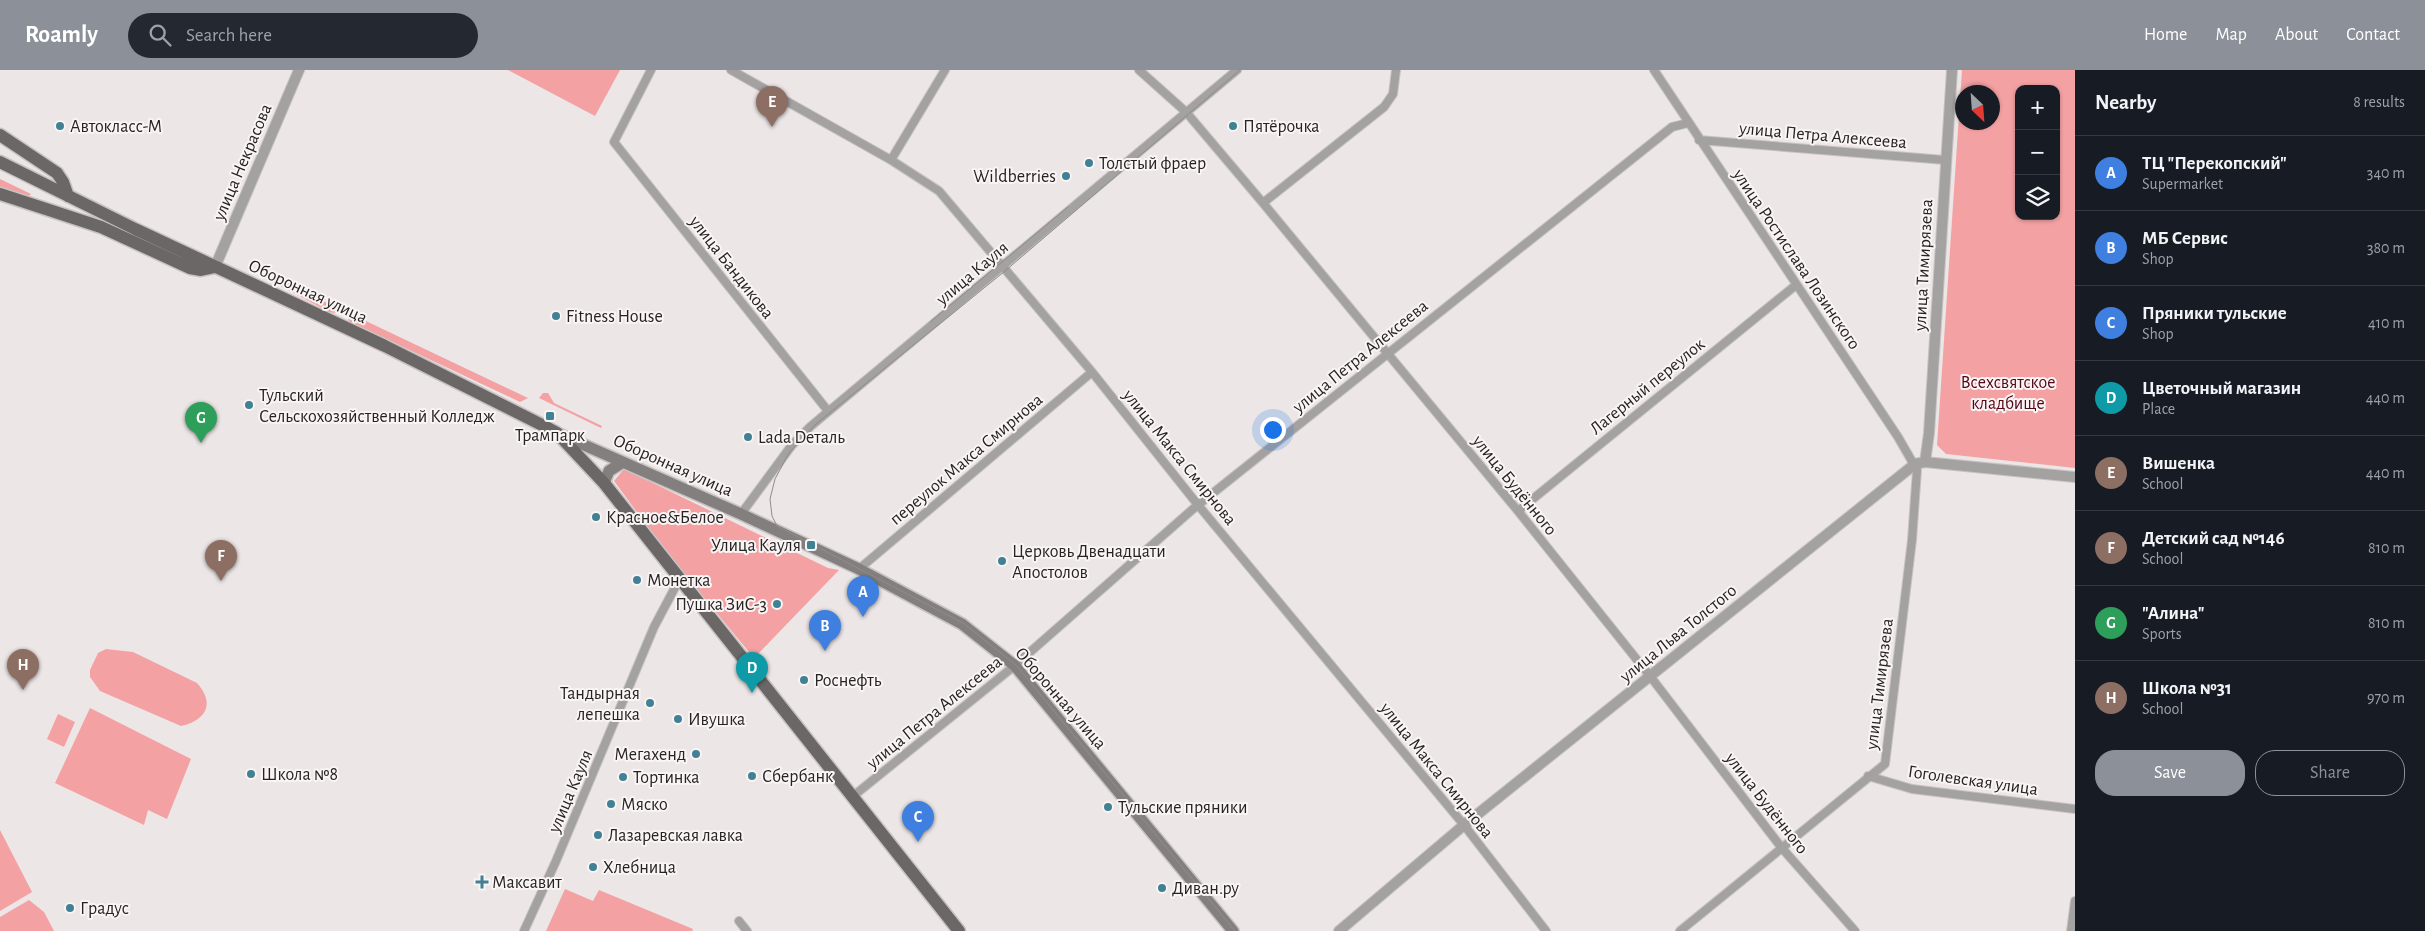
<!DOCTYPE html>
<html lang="en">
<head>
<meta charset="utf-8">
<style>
	:root { --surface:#171b24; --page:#242831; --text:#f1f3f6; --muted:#9ea1a6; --line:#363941; --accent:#8c9099 }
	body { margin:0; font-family:"Alegreya Sans",sans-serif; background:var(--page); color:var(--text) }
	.controls { position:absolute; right:15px; top:15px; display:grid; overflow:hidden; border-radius:10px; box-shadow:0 1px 4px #0004 }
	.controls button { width:45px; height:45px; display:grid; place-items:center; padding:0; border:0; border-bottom:1px solid var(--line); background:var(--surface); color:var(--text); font:25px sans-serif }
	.compass { position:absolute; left:1955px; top:15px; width:45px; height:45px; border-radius:50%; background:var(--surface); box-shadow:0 1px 4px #0004; rotate:155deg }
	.you { position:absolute; left:1272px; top:359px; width:18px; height:18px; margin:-12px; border:4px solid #fff; border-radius:50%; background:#1a73e8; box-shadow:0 0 0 8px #1a73e833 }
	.badge { display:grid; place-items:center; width:32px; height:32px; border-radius:50%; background:var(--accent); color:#fff; font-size:16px; font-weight:700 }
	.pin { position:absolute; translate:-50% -41px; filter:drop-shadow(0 1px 2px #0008) }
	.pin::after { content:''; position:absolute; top:26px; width:18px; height:15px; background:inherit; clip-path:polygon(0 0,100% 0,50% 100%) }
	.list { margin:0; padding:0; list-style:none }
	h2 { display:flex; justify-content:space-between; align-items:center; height:65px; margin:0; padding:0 20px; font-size:21px }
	h2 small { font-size:16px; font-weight:400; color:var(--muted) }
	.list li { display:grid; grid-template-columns:32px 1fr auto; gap:15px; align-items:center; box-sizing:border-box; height:75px; padding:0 20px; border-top:1px solid var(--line) }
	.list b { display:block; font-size:19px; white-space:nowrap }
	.list p { margin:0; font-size:16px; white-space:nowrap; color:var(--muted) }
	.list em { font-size:16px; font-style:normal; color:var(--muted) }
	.actions { display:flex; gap:10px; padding:15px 20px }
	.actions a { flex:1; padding:11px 0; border:1px solid var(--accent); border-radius:20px; text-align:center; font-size:18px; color:var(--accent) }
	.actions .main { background:var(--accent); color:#fff }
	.icon { flex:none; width:28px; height:28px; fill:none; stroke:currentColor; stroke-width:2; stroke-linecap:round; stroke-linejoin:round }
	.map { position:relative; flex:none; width:2075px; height:861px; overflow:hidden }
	header { display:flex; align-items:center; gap:30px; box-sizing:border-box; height:70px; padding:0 25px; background:var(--accent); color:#fff }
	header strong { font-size:24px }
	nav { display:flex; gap:28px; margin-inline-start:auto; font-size:18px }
	.search { width:350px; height:45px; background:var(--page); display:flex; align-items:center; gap:12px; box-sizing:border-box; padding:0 18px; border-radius:28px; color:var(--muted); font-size:19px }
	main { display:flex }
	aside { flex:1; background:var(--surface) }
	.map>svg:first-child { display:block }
	.green { fill:#f3a1a3; fill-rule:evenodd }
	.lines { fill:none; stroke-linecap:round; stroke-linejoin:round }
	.minor-casing { stroke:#c8c3c3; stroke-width:10 }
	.tertiary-casing { stroke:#c8c3c3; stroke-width:12 }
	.secondary-casing { stroke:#c8c3c3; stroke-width:14 }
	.primary-casing { stroke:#c8c3c3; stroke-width:15 }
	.minor { stroke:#a4a1a1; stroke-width:8 }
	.tertiary { stroke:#a4a1a1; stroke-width:10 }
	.secondary { stroke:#837f7f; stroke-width:11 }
	.primary { stroke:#6b6767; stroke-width:12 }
	.tram { stroke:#918c8c; stroke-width:1 }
	.poi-dot { fill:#418194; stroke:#faf4f4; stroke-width:2 }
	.labels { text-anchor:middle; stroke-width:4; stroke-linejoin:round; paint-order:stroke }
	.poi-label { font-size:18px; fill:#252323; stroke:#faf4f4; text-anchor:start }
	.street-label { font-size:18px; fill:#252323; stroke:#faf4f4 }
	.park-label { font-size:18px; fill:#560717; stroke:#faf4f4 }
</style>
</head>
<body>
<header>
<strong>Roamly</strong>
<div class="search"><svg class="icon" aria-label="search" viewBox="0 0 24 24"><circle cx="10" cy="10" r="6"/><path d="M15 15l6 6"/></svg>Search here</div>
<nav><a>Home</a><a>Map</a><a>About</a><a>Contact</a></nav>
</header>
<main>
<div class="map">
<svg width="2075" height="861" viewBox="0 0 2075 861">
	<rect width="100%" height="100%" fill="#ece6e6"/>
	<path class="green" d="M 508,0 L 620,0 L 595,46 Z
		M 1962,0 L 2075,0 L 2075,398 L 1946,384 L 1937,375 ZM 2019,19 L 2056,19 L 2056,146 L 2019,146 ZM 1962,22 L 1992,22 L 1992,52 L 1962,52 Z
		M 0,109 L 31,124 L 26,128 L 0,118 Z
		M 268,209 L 285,210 L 340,240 L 335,243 L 329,242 Z
		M 349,243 L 528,328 L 520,332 L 350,252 L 348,249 Z
		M 543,323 L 548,323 L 554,333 L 602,356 L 601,358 L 539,328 Z
		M 624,399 L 828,498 L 839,500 L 754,588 L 668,484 L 614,411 Z
		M 106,579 L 133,582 L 197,613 C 215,633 207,650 181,656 L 100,621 L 90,607 L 90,600 L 98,583 Z
		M 90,638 L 191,689 L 167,749 L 148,740 L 144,755 L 55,713 Z
		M 58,644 L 75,652 L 64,677 L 47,669 Z
		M 0,760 L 32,822 L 0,841 Z
		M 565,819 L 593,831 L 599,820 L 693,859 L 692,861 L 546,861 Z
		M 29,830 L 44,842 L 54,861 L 0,861 L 0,847 Z"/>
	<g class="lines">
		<g class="minor-casing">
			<path id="minor" d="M 651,0 L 614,72 L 828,341
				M 731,0 L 891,90 L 939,121 L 1092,302 L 1198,435 L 1464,755 L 1546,861
				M 1139,0 L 1186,42 L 1263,133 L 1518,441 L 1650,606 L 1781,777 L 1855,861
				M 1654,0 L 1898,367 L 1917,400 L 1912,470 L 1885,694 L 1680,861
				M 1699,70 L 1945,90
				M 891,90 L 945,0
				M 1263,133 L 1384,37 L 1393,24 L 1396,0
				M 1518,441 L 1796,215
				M 741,444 L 792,375 L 811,356 L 1237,0
				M 859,499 L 1092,302
				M 1868,706 L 1912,719 L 2075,739
				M 852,727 L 1013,597 L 1193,439 L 1672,57 L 1688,53
				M 739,851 L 747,861
				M 524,861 L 556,791 L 654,557 L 679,510
				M 2071,861 L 2075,831"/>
		</g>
		<g class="tertiary-casing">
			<path id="tertiary" d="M 215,197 L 299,0
				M 1925,392 L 1929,363 L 1952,0
				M 1339,861 L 1464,755 L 1915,394 L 1925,392 L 2075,407"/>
		</g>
		<g class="secondary-casing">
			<path id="secondary" d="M 559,364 L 741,444 L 859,499 L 962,554 L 1015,596 L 1233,861
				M 604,413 L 609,401 L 623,392"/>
		</g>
		<g class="primary-casing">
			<path id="primary" d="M 0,65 L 57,103 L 63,112 L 68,126
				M 0,92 L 135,159 L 385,276 L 546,357 L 557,363 L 604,413 L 959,861
				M 0,124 L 101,157 L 190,198 L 201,200 L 215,197"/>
		</g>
		<use href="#minor" class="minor"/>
		<use href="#tertiary" class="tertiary"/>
		<use href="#secondary" class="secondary"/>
		<use href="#primary" class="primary"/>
		<path class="tram" d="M 930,252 L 1068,137
			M 1235,861 L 1016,595 L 963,553 L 777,456 L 772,446 L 770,429 L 775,409 L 789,383 L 816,354 L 1005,201 L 1240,0"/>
	</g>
	<g class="poi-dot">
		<circle cx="60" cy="56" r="5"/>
		<circle cx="1233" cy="56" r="5"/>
		<circle cx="1089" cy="93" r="5"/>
		<circle cx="1066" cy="106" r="5"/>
		<circle cx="556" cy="246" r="5"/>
		<circle cx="249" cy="335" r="5"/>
		<rect x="545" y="341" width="10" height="10" rx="2.5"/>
		<circle cx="748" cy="367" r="5"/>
		<circle cx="596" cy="447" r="5"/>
		<rect x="806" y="470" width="10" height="10" rx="2.5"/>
		<circle cx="1002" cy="491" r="5"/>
		<circle cx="637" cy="510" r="5"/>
		<circle cx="777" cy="534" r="5"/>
		<circle cx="804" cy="610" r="5"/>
		<circle cx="650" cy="633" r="5"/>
		<circle cx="678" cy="649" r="5"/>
		<circle cx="696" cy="684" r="5"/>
		<circle cx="251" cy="704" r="5"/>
		<circle cx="752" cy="706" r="5"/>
		<circle cx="623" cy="707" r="5"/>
		<circle cx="611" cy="734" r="5"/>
		<circle cx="1108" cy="737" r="5"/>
		<circle cx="598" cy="765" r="5"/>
		<circle cx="593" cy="797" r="5"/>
		<path d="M479.5 804.5h5v5h5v5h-5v5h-5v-5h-5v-5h5z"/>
		<circle cx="1162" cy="818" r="5"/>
		<circle cx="70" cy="838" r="5"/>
	</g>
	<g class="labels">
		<g class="poi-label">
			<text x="70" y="62">Автокласс-М</text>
			<text x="1243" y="62">Пятёрочка</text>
			<text x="1099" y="99">Толстый фраер</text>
			<text x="1056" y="112" text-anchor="end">Wildberries</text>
			<text x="566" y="252">Fitness House</text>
			<text x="259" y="331">Тульский<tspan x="259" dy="21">Сельскохозяйственный Колледж</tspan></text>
			<text x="550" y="371" text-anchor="middle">Трампарк</text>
			<text x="758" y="373">Lada Dеталь</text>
			<text x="606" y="453">Красное&amp;Белое</text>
			<text x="801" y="481" text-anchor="end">Улица Кауля</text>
			<text x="1012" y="487">Церковь Двенадцати<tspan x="1012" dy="21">Апостолов</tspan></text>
			<text x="647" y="516">Монетка</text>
			<text x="767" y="540" text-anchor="end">Пушка ЗиС-3</text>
			<text x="814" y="616">Роснефть</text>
			<text x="640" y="629" text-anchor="end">Тандырная<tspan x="640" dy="21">лепешка</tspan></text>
			<text x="688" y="655">Ивушка</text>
			<text x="686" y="690" text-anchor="end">Мегахенд</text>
			<text x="261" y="710">Школа №8</text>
			<text x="762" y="712">Сбербанк</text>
			<text x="633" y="713">Тортинка</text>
			<text x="621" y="740">Мяско</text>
			<text x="1118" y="743">Тульские пряники</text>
			<text x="608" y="771">Лазаревская лавка</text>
			<text x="603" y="803">Хлебница</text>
			<text x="492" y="818">Максавит</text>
			<text x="1172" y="824">Диван.ру</text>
			<text x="80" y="844">Градус</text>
		</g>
		<g class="street-label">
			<text transform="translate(1823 65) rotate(5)" y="6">улица Петра Алексеева</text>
			<text transform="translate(242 92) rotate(-67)" y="6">улица Некрасова</text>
			<text transform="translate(1797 189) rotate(56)" y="6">улица Ростислава Лозинского</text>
			<text transform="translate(1923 195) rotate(-87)" y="6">улица Тимирязева</text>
			<text transform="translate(732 197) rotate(52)" y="6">улица Бандикова</text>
			<text transform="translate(972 203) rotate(-40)" y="6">улица Кауля</text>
			<text transform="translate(308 221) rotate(25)" y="6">Оборонная улица</text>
			<text transform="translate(1360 286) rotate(-39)" y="6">улица Петра Алексеева</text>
			<text transform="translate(1647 316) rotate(-39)" y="6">Лагерный переулок</text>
			<text transform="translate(1180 387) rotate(51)" y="6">улица Макса Смирнова</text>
			<text transform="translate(966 389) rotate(-40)" y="6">переулок Макса Смирнова</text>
			<text transform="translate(673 395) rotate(24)" y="6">Оборонная улица</text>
			<text transform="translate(1515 415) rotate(51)" y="6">улица Будённого</text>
			<text transform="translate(1678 563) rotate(-39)" y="6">улица Льва Толстого</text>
			<text transform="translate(1879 614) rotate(-83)" y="6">улица Тимирязева</text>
			<text transform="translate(1061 628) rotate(49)" y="6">Оборонная улица</text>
			<text transform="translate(934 642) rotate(-39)" y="6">улица Петра Алексеева</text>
			<text transform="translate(1437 700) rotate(51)" y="6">улица Макса Смирнова</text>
			<text transform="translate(1973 710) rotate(8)" y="6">Гоголевская улица</text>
			<text transform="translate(570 721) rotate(-67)" y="6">улица Кауля</text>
			<text transform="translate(1767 733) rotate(52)" y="6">улица Будённого</text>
		</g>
		<g class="park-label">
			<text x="2008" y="318">Всехсвятское<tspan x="2008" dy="21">кладбище</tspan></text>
		</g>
	</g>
</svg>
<div class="controls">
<button>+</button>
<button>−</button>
<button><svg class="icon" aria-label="layers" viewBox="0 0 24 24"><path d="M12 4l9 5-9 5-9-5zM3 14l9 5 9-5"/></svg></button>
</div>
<svg class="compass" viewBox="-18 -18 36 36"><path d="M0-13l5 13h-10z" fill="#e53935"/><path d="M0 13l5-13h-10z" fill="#9ea1a6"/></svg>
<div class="you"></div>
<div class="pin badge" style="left:863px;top:547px;background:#3f7fe0">A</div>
<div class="pin badge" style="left:825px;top:581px;background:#3f7fe0">B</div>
<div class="pin badge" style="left:918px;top:772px;background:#3f7fe0">C</div>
<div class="pin badge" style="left:752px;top:623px;background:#0f9aa8">D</div>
<div class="pin badge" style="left:772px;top:57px;background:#8d6e63">E</div>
<div class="pin badge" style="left:221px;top:511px;background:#8d6e63">F</div>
<div class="pin badge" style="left:201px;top:373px;background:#2e9e5b">G</div>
<div class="pin badge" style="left:23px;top:620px;background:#8d6e63">H</div>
</div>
<aside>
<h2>Nearby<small>8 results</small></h2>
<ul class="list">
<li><span class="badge" style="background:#3f7fe0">A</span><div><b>ТЦ &quot;Перекопский&quot;</b><p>Supermarket</p></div><em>340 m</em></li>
<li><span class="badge" style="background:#3f7fe0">B</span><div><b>МБ Сервис</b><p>Shop</p></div><em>380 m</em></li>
<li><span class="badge" style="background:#3f7fe0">C</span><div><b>Пряники тульские</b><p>Shop</p></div><em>410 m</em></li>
<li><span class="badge" style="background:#0f9aa8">D</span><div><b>Цветочный магазин</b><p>Place</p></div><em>440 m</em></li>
<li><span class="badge" style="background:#8d6e63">E</span><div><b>Вишенка</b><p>School</p></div><em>440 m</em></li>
<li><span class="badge" style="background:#8d6e63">F</span><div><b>Детский сад №146</b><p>School</p></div><em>810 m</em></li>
<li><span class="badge" style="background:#2e9e5b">G</span><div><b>&quot;Алина&quot;</b><p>Sports</p></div><em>810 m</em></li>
<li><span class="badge" style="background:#8d6e63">H</span><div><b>Школа №31</b><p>School</p></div><em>970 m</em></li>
</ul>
<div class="actions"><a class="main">Save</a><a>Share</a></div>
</aside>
</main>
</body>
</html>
